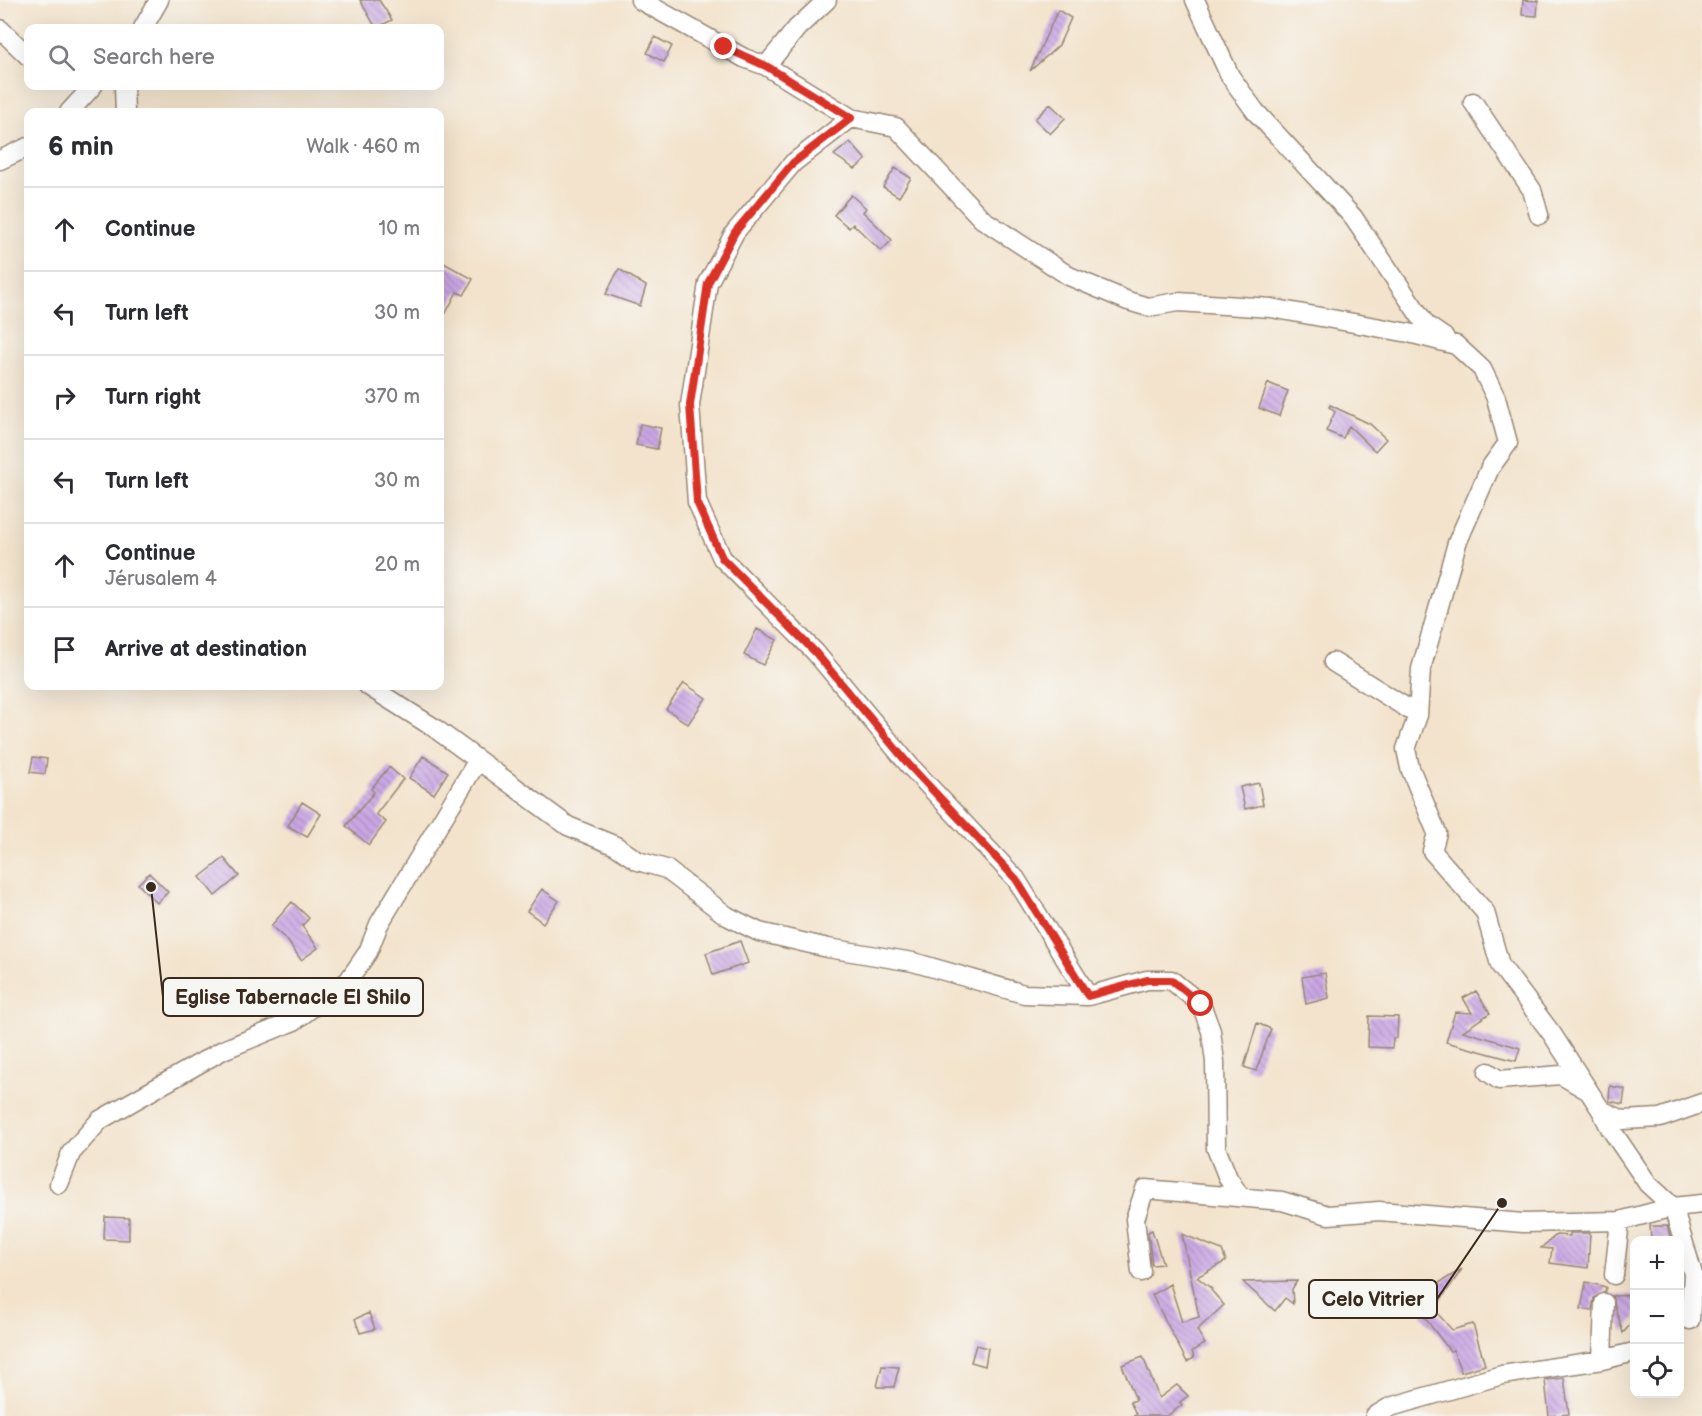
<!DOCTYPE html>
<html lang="en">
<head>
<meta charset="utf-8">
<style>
	:root { --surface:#fff; --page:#f7f7f7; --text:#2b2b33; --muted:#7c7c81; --line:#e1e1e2 }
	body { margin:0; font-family:"Balsamiq Sans",sans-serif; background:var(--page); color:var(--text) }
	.controls { position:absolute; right:18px; bottom:18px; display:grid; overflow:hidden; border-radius:12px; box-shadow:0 6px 24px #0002 }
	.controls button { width:54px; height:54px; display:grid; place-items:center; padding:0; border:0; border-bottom:2px solid var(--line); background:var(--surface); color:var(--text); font:30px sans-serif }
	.stop { position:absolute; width:18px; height:18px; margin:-14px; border:4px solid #d93025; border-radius:50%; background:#fff }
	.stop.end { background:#d93025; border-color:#fff; box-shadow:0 2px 6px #0008 }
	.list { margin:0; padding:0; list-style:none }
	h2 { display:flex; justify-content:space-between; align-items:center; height:78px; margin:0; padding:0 24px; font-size:26px }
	h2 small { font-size:20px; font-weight:400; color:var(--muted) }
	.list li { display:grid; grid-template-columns:39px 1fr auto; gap:18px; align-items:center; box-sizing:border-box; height:84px; padding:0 24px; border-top:2px solid var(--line) }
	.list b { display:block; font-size:22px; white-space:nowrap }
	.list p { margin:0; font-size:20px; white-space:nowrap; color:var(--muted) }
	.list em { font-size:20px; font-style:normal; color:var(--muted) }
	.icon { flex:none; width:33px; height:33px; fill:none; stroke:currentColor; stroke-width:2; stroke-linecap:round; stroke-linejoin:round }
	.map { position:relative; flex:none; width:1702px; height:1416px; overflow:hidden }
	.search { position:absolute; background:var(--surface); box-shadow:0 6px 24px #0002; left:24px; top:24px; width:420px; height:66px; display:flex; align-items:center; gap:15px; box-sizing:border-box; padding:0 21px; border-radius:12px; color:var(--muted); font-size:22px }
	.panel { position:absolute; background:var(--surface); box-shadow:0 6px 24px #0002; left:24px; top:108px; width:420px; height:582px; border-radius:12px }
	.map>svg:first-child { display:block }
	.building { fill:url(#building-back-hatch) }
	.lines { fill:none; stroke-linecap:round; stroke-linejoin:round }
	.minor-casing { stroke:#978675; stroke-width:21 }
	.minor { stroke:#fff; stroke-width:18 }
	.route { stroke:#d93025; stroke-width:8 }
	.leader { fill:none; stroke:#3b2a1e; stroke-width:2 }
	.callout-dot { fill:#3b2a1e; stroke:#f6f6f2; stroke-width:2 }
	.callout { fill:#f6f6f2; stroke:#3b2a1e; stroke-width:2 }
	.callout-label { font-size:20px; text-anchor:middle; font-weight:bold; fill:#3b2a1e }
</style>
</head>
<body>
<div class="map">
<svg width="1702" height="1416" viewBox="0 0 1702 1416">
	<defs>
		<pattern id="building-back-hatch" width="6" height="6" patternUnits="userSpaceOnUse" patternTransform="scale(1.5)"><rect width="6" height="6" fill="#cba7e5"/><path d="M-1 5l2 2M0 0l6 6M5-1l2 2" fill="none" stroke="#a688b9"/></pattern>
	</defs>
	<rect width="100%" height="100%" fill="#f6f6f2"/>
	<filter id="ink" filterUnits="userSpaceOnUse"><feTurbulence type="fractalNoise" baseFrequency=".0167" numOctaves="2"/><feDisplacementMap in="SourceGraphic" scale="12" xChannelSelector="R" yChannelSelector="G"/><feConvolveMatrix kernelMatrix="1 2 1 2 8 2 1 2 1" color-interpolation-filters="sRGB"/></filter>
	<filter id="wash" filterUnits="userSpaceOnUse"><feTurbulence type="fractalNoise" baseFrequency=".008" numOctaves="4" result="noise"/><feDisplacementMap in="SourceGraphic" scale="24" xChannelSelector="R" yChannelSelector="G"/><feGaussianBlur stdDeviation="1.35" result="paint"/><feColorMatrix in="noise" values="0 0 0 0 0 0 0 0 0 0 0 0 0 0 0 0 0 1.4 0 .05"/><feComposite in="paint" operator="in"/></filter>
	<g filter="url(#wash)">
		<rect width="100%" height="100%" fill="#f3e3cc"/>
		<g id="blocks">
			<path class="building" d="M 360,0 L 379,0 L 392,20 L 376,28 Z
				M 1523,0 L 1538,1 L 1537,16 L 1522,15 Z
				M 1058,10 L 1071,18 L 1059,45 L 1030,71 Z
				M 655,37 L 672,46 L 664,62 L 647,53 Z
				M 1050,104 L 1065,118 L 1050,134 L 1035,119 Z
				M 850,142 L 866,160 L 855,169 L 834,155 Z
				M 895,168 L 911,178 L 899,197 L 883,187 Z
				M 851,195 L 866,208 L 863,212 L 892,240 L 881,251 L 853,224 L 849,228 L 834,215 Z
				M 440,261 L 473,279 L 464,295 L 457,292 L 440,324 Z
				M 619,269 L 646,286 L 640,306 L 606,294 Z
				M 1268,383 L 1288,391 L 1279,416 L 1259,408 Z
				M 1330,405 L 1370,424 L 1386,439 L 1375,451 L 1349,426 L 1343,438 L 1326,431 L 1335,412 L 1329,407 Z
				M 640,424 L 661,428 L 657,449 L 636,445 Z
				M 757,629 L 777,640 L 763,665 L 744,655 Z
				M 684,683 L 706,698 L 688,724 L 666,709 Z
				M 423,756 L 448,772 L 434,794 L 409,778 Z
				M 33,757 L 47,759 L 45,774 L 30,772 Z
				M 389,767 L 403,779 L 376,814 L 386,822 L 369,845 L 346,826 L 374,792 L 371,789 Z
				M 1259,783 L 1263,805 L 1245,809 L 1240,787 Z
				M 302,802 L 321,814 L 307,837 L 288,826 Z
				M 224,858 L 239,876 L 215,896 L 200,877 Z
				M 149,873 L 168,892 L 157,903 L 138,884 Z
				M 542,889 L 559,901 L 543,923 L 527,911 Z
				M 292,902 L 309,918 L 302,926 L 318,948 L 301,960 L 287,940 L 271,926 Z
				M 740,941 L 748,963 L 713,975 L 706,953 Z
				M 1325,973 L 1329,998 L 1306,1004 L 1302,977 Z
				M 1476,991 L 1490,1013 L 1463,1031 L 1520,1048 L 1516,1061 L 1446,1042 L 1455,1012 L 1472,1013 L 1463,998 Z
				M 1369,1016 L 1398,1017 L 1397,1038 L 1393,1038 L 1392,1048 L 1368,1047 Z
				M 1257,1023 L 1271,1029 L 1256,1071 L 1244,1067 Z
				M 1610,1086 L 1625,1089 L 1623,1104 L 1609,1101 Z
				M 105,1217 L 129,1218 L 129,1240 L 104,1239 Z
				M 1650,1226 L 1667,1226 L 1671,1240 L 1651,1240 Z
				M 1152,1230 L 1163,1264 L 1152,1265 L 1148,1232 Z
				M 1570,1233 L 1590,1233 L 1588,1268 L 1550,1263 L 1552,1249 L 1541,1248 L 1556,1235 L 1570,1236 Z
				M 1182,1234 L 1222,1250 L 1226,1261 L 1197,1277 L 1212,1289 L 1211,1290 L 1224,1305 L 1197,1330 L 1205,1344 L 1192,1351 L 1194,1358 L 1187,1362 L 1152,1295 L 1170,1284 L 1182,1322 L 1199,1317 Z
				M 1462,1269 L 1435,1308 L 1416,1297 Z
				M 1297,1281 L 1292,1289 L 1293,1304 L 1285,1298 L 1275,1311 L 1243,1282 Z
				M 1586,1282 L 1606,1287 L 1605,1292 L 1594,1298 L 1592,1310 L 1581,1309 Z
				M 1635,1295 L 1635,1319 L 1623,1333 L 1612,1296 Z
				M 1431,1306 L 1452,1330 L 1473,1324 L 1485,1365 L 1461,1372 L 1453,1350 L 1450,1351 L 1422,1314 Z
				M 369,1313 L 375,1329 L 360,1333 L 355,1319 Z
				M 976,1345 L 988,1348 L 985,1366 L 971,1362 Z
				M 1143,1357 L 1159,1398 L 1177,1385 L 1188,1396 L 1180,1402 L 1182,1405 L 1167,1416 L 1133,1416 L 1136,1414 L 1130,1402 L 1136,1400 L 1122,1365 Z
				M 882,1366 L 899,1367 L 894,1387 L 877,1387 Z
				M 1564,1378 L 1569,1414 L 1549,1416 L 1545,1380 Z"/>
		</g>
	</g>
	<g filter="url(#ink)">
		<use href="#blocks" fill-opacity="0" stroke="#978675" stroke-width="1.5"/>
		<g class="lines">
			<g class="minor-casing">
				<path id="minor" d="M 640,0 L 744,58 L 766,66 L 797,28 L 827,0
					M 1195,0 L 1230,76 L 1255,111 L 1353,217 L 1426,325 L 1445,338
					M 143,28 L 159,0
					M 0,29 L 28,56
					M 766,66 L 851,118
					M 124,86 L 125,112
					M 1473,102 L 1532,190 L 1539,215
					M 69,112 L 93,86
					M 0,160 L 28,147
					M 1333,662 L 1418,715
					M 368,686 L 433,727 L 568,826 L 616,846 L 638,861 L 666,869 L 727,916 L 759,932 L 828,948 L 913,962 L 1024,994 L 1088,996 L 1147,980 L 1171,980 L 1201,1004 L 1211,1031 L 1215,1062 L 1216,1148 L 1228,1178 L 1239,1195
					M 1088,996 L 1016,879 L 910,766 L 815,652 L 722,558 L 697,502 L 690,405 L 708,283 L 735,232 L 793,163 L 851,118 L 896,127 L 982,219 L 1069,276 L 1128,301 L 1148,307 L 1178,302 L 1271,308 L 1409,333 L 1456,345 L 1482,369 L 1496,398 L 1508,443 L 1490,468 L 1457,543 L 1421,669 L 1418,715 L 1406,749 L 1410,768 L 1437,833 L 1432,851 L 1485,912 L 1500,965 L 1552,1034 L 1601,1110 L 1623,1120 L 1660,1118 L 1702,1103
					M 1488,1072 L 1499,1080 L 1561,1075 L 1585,1089
					M 1601,1110 L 1610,1128 L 1648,1184 L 1673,1207 L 1693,1274 L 1690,1320
					M 59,1184 L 71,1153 L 100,1120 L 223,1050 L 294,1021 L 348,981 L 368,952 L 379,924 L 478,760
					M 1141,1272 L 1135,1219 L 1145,1189 L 1282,1201 L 1328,1215 L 1379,1211 L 1523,1223 L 1620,1221 L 1673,1207 L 1702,1204
					M 1614,1275 L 1620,1221
					M 1602,1360 L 1604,1303
					M 1375,1416 L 1390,1407 L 1502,1375 L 1602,1360 L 1634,1352"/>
			</g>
			<use href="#minor" class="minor"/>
		</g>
	</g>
	<g class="lines" filter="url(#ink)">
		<path class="route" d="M 724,47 L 766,66 L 851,118 L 793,163 L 735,232 L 708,283 L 690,405 L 697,502 L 722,558 L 815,652 L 910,766 L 1016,879 L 1088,996 L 1147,980 L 1171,980 L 1201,1004"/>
	</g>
	<path class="leader" d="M151 887L163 997M1502 1203L1437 1299"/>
	<g class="callout-dot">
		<circle cx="151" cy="887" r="6"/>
		<circle cx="1502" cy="1203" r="6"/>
	</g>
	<g class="callout">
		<rect x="163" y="978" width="260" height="38" rx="6"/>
		<rect x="1309" y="1280" width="128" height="38" rx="6"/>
	</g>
	<g class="callout-label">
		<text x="293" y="1004">Eglise Tabernacle El Shilo</text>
		<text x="1373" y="1306">Celo Vitrier</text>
	</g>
</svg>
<div class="controls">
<button>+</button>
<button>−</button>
<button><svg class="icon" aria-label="locate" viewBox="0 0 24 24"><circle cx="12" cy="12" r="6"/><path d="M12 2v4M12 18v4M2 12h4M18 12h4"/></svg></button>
</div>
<div class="stop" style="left:1201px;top:1004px"></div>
<div class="stop end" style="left:724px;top:47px"></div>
<div class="search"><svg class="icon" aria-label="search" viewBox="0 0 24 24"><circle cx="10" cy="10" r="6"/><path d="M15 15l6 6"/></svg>Search here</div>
<section class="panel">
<h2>6 min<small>Walk · 460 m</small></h2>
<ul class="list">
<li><svg class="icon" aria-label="ahead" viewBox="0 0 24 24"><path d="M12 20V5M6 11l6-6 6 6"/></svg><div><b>Continue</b></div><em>10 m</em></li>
<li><svg class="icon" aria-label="left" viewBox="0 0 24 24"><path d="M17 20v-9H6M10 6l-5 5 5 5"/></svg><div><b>Turn left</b></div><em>30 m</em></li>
<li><svg class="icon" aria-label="right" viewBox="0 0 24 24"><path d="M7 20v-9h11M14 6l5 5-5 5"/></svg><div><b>Turn right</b></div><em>370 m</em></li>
<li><svg class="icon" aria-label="left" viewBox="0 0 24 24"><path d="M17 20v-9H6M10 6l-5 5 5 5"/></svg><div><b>Turn left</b></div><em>30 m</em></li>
<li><svg class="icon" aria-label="ahead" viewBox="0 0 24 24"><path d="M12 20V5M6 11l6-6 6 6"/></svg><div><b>Continue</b><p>Jérusalem 4</p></div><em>20 m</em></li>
<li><svg class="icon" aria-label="arrive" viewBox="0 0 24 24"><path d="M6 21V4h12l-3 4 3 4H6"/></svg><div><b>Arrive at destination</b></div></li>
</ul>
</section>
</div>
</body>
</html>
